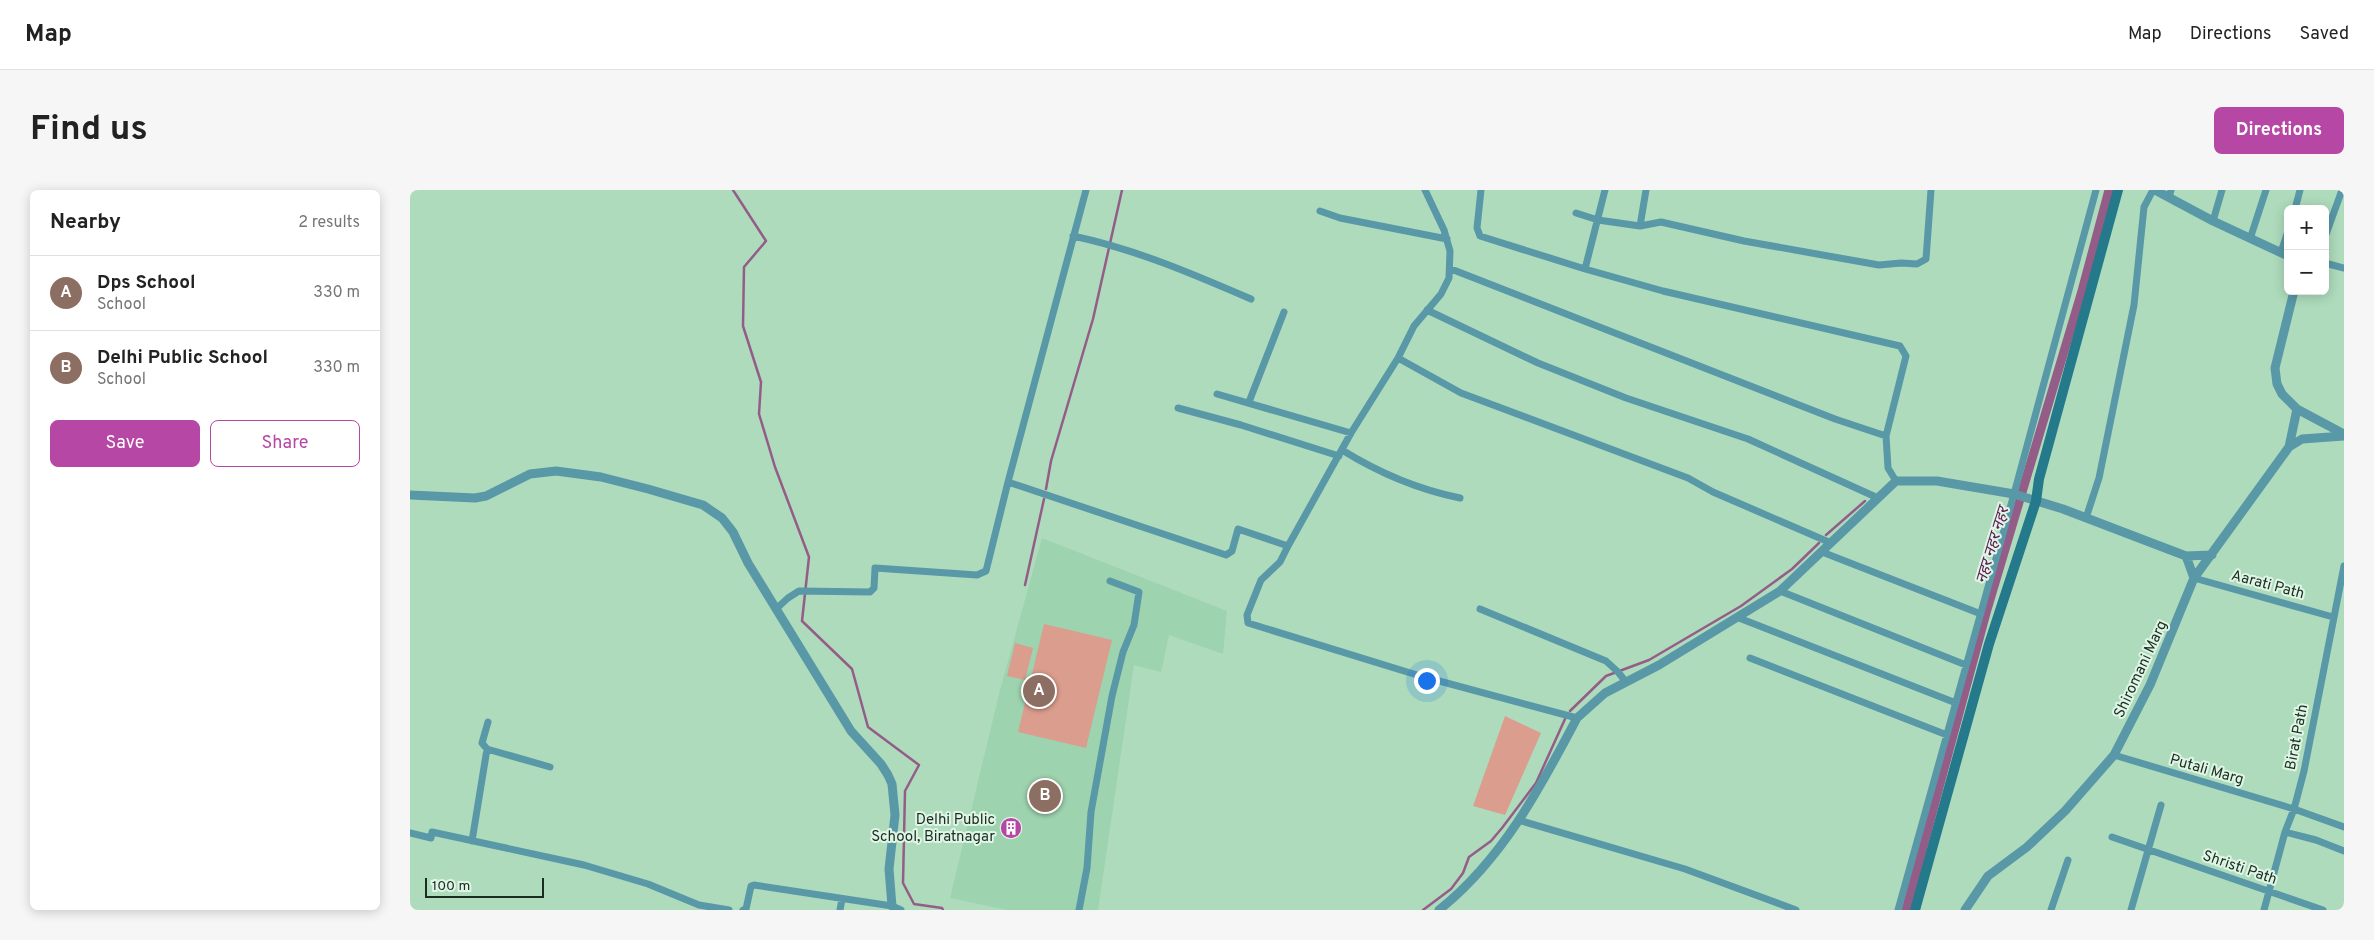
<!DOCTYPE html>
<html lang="en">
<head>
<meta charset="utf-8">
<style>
	:root { --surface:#fff; --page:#f6f6f6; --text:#222; --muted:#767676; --line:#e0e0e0; --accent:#b747a4 }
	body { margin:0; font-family:Overpass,"Noto Sans Devanagari",sans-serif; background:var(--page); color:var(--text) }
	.controls { position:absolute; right:15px; top:15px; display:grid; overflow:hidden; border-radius:8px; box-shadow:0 2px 12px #0003 }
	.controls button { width:45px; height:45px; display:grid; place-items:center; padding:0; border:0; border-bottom:1px solid var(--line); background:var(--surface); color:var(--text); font:25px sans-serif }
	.scale { position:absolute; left:15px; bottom:12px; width:119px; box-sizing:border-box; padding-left:5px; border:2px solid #1b2d21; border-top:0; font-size:14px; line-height:18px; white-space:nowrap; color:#1b2d21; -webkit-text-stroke:4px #dff6e6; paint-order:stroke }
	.you { position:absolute; left:1016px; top:490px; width:18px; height:18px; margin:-12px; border:4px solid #fff; border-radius:50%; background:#1a73e8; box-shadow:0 0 0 8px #1a73e833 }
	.badge { display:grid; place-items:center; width:32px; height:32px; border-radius:50%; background:var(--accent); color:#fff; font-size:16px; font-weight:700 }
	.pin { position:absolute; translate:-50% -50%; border:2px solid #fff; box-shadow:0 1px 5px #0006 }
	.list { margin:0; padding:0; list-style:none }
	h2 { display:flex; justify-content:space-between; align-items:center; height:65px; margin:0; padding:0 20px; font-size:21px }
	h2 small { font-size:16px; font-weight:400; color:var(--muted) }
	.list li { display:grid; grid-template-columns:32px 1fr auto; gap:15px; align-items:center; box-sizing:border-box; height:75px; padding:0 20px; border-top:1px solid var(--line) }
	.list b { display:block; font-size:19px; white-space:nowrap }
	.list p { margin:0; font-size:16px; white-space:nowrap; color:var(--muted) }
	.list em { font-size:16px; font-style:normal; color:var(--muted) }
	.actions { display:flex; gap:10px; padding:15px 20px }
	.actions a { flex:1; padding:11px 0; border:1px solid var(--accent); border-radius:8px; text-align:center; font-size:18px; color:var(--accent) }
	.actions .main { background:var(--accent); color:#fff }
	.map { position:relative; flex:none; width:1934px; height:720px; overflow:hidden; border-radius:8px }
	header { display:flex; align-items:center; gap:30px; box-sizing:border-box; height:70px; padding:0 25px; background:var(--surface); border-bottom:1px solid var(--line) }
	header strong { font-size:24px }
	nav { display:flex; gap:28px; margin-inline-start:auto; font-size:18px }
	.intro { display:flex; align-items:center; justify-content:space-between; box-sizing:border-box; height:120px; padding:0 30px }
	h1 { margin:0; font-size:35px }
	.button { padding:12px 22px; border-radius:8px; background:var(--accent); color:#fff; font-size:18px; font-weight:700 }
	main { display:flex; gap:30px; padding:0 30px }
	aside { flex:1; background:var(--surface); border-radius:8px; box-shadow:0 2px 12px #0003 }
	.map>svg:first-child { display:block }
	.built { fill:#9ed3af }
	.green { fill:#db9d8d }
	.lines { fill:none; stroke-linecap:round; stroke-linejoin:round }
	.stream { stroke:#945d88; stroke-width:2.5 }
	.canal { stroke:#945d88; stroke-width:9 }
	.minor { stroke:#5998a7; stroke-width:7 }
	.tertiary { stroke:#5998a7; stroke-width:9 }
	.secondary { stroke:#24798b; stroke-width:10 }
	.labels { text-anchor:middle; stroke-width:4; stroke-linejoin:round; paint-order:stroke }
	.street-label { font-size:15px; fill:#1b2d21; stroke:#dff6e6 }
	.poi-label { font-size:15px; fill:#1b2d21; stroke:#dff6e6; text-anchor:end }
	.water-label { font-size:16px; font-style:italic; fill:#601b55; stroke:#dff6e6 }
</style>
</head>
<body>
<header>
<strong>Map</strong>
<nav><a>Map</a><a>Directions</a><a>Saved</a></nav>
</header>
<div class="intro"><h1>Find us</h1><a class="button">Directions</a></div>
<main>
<aside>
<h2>Nearby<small>2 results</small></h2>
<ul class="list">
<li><span class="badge" style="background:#8d6e63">A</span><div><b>Dps School</b><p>School</p></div><em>330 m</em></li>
<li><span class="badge" style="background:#8d6e63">B</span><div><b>Delhi Public School</b><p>School</p></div><em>330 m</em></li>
</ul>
<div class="actions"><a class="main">Save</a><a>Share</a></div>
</aside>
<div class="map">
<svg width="1934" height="720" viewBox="0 0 1934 720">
	<rect width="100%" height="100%" fill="#aedbbc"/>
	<path class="built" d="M 632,348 L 817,421 L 813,464 L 759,445 L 751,482 L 724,475 L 688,720 L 597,720 L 540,708 L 589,504 Z"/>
	<path class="green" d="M 634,434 L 702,450 L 676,558 L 608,542 Z
		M 605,453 L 623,458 L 615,490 L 597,486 Z
		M 1095,526 L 1131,543 L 1095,625 L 1063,616 Z"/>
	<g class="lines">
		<path class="stream" d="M 323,0 L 356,51 L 334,77 L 333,136 L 351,192 L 349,224 L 365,277 L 399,367 L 392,431 L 442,479 L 458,537 L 509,575 L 495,601 L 493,693 L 504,714 L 532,718 L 533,720
			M 636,299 L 641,271 L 683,129 L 712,0
			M 1416,345 L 1455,311
			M 615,395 L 634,309
			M 1160,521 L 1196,486 L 1239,470 L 1331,416 L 1382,379 L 1409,353
			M 1013,720 L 1041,699 L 1053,683 L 1059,667 L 1081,651 L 1092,638 L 1126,593 L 1155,529"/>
		<path class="canal" d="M 1496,720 L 1576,423 L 1672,101 L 1699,0"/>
		<path class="minor" d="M 1071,0 L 1067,38 L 1070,46 L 1175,79
			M 1195,0 L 1175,79 L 1253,101 L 1490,156 L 1496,166 L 1476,246
			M 1759,8 L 1761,0
			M 1885,19 L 1890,0
			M 910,21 L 930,28 L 1037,49
			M 1166,23 L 1188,30 L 1230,36 L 1251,32 L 1334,51 L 1469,75 L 1491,73 L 1507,74 L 1516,69 L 1521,0
			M 1803,31 L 1812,0
			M 1230,36 L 1236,0
			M 663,46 C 725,59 783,84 841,109
			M 1915,47 L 1932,0
			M 1840,49 L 1856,0
			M 1871,62 L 1878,41
			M 1915,73 L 1934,78
			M 1041,79 L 1425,229 L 1476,246 L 1478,278 L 1486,291
			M 1017,120 L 1128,173 L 1216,208 L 1338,249 L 1468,308
			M 988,168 L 1051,203 L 1278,288 L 1303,302 L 1421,353
			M 807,204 L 941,243
			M 839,212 L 874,122
			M 768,218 L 831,235 L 929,266
			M 932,260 C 969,283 1006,299 1050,308
			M 598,292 L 816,365 L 822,361 L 828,339 L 878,356 L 941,243 L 988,168 L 1004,136 L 1031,104 L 1039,88 L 1040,61 L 1034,40 L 1015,0
			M 1676,328 L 1689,288 L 1724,115 L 1734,17 L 1743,0
			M 878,356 L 870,372 L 851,390 L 837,425 L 838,433 L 1007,485 L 1167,528
			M 1412,362 L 1571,424
			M 1784,388 L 1923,427
			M 1370,401 L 1556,475
			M 366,419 L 378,408 L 389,401 L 460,402 L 464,398 L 465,378 L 567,385 L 576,381 L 598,292 L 676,0
			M 1070,419 L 1196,471 L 1208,482 L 1216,492
			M 1329,428 L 1546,513
			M 1340,468 L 1537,545
			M 77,559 L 140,577
			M 1704,565 L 1884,619 L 1934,637
			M 1108,630 L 1275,679 L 1386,720
			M 1875,642 L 1906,650 L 1934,661
			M 0,643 L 21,648 L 22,642 L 174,675 L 238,694 L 289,715 L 319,720
			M 1702,647 L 1913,720
			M 62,651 L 77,559 L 72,553 L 78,532
			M 333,720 L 336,719 L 341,696 L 344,695 L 482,716 L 491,720
			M 430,720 L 432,709
			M 669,720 L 677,678 L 681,622 L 702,506 L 713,462 L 724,435 L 729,402 L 700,391
			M 1488,720 L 1604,304 L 1686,0
			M 1641,720 L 1658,670
			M 1721,720 L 1751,615
			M 1854,720 L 1875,642 L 1884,619 L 1894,581 L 1934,376"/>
		<path class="tertiary" d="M 1745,0 L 1803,31 L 1878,66
			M 1884,101 L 1865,178 L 1867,194 L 1872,204 L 1887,219 L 1934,244
			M 1879,257 L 1892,249 L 1934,246
			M 0,305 L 65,308 L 76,306 L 120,284 L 146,281 L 191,287 L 238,299 L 293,315 L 312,328 L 323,342 L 338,373 L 441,541 L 471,574 L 478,585 L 482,594 L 485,625 L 479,679 L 482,716
			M 1776,366 L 1784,388
			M 1029,720 C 1093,669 1130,598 1167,528 L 1195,503 L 1249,475 L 1370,401 L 1486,291 L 1527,291 L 1604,304 L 1653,319 L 1776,366 L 1802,365
			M 1555,720 L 1578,686 L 1617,657 L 1655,621 L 1704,565 L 1740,495 L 1784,388 L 1879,257 L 1887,219"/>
		<path class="secondary" d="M 1505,720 L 1579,454 L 1626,311 L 1629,289 L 1708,0"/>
	</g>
	<defs>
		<g id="building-disc" transform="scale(1.125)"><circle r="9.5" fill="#b747a4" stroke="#dff6e6"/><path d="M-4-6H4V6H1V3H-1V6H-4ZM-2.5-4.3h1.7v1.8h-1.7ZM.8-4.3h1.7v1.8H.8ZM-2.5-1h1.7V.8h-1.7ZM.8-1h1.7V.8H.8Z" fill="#fff"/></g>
	</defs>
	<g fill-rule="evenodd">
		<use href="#building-disc" x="601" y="638"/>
	</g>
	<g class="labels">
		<g class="street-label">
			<text transform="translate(1858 394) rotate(15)" y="5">Aarati Path</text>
			<text transform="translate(1730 479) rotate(-65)" y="5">Shiromani Marg</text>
			<text transform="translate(1886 547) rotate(-79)" y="5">Birat Path</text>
			<text transform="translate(1797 579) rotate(16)" y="5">Putali Marg</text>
			<text transform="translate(1830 677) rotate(19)" y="5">Shristi Path</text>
		</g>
		<g class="poi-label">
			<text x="585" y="634">Delhi Public<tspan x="585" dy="17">School, Biratnagar</tspan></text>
		</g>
		<g class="water-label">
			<text transform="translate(1581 355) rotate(-73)" y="6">नहर नहर नहर</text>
		</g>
	</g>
</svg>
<div class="controls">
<button>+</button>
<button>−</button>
</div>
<div class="scale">100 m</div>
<div class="you"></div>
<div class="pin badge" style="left:629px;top:501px;background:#8d6e63">A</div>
<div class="pin badge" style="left:635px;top:606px;background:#8d6e63">B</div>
</div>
</main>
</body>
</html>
